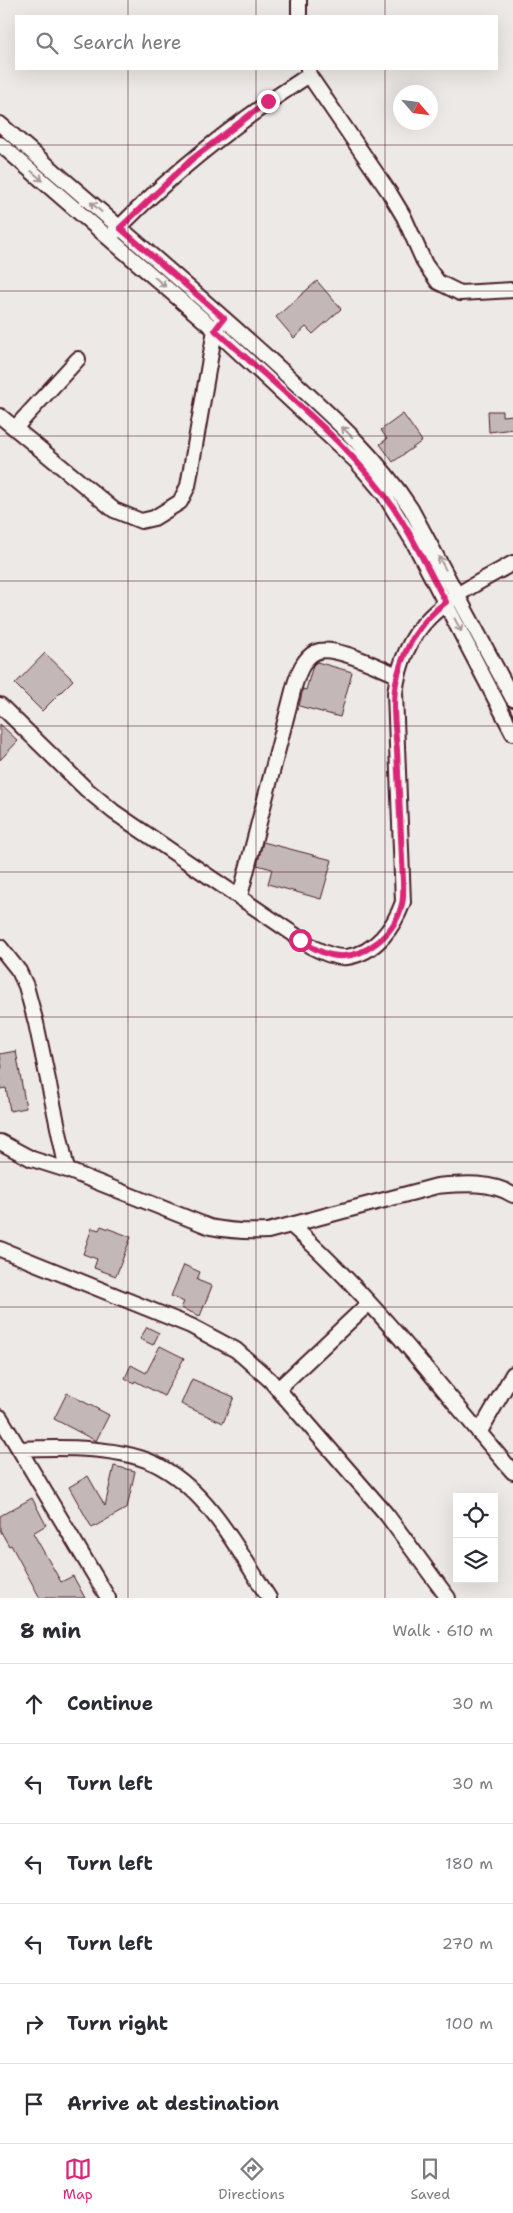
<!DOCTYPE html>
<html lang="en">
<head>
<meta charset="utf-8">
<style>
	:root { --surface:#fff; --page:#f7f7f7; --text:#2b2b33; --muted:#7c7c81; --line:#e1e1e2; --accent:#db2777 }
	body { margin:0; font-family:"Shantell Sans",sans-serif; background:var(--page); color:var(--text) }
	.controls { position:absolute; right:15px; bottom:15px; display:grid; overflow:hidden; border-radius:0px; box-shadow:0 5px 20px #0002 }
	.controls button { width:45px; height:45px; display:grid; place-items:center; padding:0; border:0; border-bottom:1px solid var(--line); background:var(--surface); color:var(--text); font:25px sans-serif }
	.compass { position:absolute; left:393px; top:85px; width:45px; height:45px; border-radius:50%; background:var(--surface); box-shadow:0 5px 20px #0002; rotate:118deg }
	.stop { position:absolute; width:15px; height:15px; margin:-11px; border:4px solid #db2777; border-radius:50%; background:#fff }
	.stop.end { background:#db2777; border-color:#fff; box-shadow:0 1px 5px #0008 }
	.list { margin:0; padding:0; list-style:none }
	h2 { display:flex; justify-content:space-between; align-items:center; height:65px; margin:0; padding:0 20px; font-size:21px }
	h2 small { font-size:16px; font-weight:400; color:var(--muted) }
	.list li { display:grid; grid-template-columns:32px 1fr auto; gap:15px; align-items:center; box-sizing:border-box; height:80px; padding:0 20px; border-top:1px solid var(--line) }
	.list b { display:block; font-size:19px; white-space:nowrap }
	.list em { font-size:16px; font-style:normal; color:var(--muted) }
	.icon { flex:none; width:28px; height:28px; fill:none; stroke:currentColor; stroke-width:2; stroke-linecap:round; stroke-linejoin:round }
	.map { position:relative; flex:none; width:513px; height:1598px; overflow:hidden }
	.search { position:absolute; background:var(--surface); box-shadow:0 5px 20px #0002; left:15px; right:15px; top:15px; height:55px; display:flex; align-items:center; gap:12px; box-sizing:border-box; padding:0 18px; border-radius:0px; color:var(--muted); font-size:19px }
	.sheet { height:545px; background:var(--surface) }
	nav { display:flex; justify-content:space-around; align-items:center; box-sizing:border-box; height:70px; border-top:1px solid var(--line); background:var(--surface); font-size:14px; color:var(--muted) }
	nav a { display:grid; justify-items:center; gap:2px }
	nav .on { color:var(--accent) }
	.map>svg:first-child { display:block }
	.building { fill:#c4b7b7; stroke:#4a1f2b }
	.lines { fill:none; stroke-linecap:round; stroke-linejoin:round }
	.minor-casing { stroke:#4a1f2b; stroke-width:18 }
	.minor { stroke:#f6f6f2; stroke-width:14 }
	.oneway { stroke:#a99598 }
	.route { stroke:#db2777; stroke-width:6 }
	.grid { fill:none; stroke:#4a1f2b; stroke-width:1; stroke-opacity:0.55 }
</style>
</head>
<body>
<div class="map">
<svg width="513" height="1598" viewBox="0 0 513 1598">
	<rect width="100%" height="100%" fill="#ece9e6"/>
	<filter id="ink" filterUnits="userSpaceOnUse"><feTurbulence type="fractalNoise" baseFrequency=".02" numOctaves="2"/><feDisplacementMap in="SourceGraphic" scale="10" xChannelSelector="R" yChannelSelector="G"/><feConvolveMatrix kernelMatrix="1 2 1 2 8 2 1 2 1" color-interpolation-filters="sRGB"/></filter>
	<g filter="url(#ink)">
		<path class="building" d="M 317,281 L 341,309 L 313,334 L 306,327 L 294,338 L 276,317 Z
			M 488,411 L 502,411 L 502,416 L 513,415 L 513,429 L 489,432 Z
			M 403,414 L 422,441 L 393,462 L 380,444 L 387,439 L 381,430 Z
			M 45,653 L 73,680 L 42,711 L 15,684 Z
			M 317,662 L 352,672 L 340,717 L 299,706 L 303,689 L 306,690 L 313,665 Z
			M 0,724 L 18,741 L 0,760 Z
			M 263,842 L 332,860 L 321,899 L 268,884 L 272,869 L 257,865 Z
			M 16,1051 L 26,1108 L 10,1111 L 6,1088 L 0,1089 L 0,1069 L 2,1068 L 0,1054 Z
			M 101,1226 L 131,1237 L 116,1276 L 94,1268 L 97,1259 L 83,1254 L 92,1228 L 99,1230 Z
			M 184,1265 L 200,1272 L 197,1280 L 212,1286 L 200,1316 L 181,1308 L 184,1302 L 171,1296 Z
			M 147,1327 L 159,1333 L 153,1345 L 140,1339 Z
			M 160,1346 L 184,1358 L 164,1396 L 135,1381 L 134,1383 L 125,1378 L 131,1365 L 146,1373 Z
			M 192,1379 L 234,1397 L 223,1423 L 181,1404 Z
			M 67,1393 L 109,1415 L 96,1441 L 54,1419 Z
			M 114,1466 L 135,1471 L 127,1508 L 92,1528 L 69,1487 L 88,1476 L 105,1506 Z
			M 32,1498 L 46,1525 L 33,1533 L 61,1582 L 73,1576 L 85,1598 L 40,1598 L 11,1545 L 9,1546 L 0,1530 L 0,1516 Z"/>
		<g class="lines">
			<g class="minor-casing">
				<path id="minor" d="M 299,0 L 299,16
					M 308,69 L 309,75 L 389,192 L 404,217 L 425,264 L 438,282 L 460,293 L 513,290
					M 0,124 C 89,202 180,278 268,358 C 319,405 373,450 411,509 L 513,699
					M 0,144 L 215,330 L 356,461 L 384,494 L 414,543 L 513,733
					M 113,234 C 172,172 238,121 309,75
					M 0,416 L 114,510 L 141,521 L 154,518 L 180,502 L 188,486 L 215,330 L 219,324
					M 15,428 L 78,359
					M 0,705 L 86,789 L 114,812 L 314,948 C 324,953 335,958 347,957 C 376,953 394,927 403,902 L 395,693 C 405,616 453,597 513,563
					M 240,896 L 294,687 C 298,674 303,658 316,652 C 333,644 380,668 397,675
					M 0,947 L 19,971 L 26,986 L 36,1023 L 67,1170
					M 0,1142 L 32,1159 L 67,1170 L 210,1227 C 230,1231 248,1232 268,1231 L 437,1186 C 461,1184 491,1181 513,1195
					M 291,1225 C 374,1298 441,1389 513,1472
					M 0,1249 L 191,1326 L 236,1350 L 270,1380 L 387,1515 L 448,1598
					M 278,1389 L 369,1303
					M 0,1417 L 108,1598
					M 479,1433 L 513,1374
					M 19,1449 C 61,1447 125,1446 161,1467 C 211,1495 239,1552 269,1598"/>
			</g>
			<use href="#minor" class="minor"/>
		</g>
		<defs><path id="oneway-shaft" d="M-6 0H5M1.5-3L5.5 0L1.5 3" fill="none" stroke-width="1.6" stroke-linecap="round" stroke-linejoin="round" transform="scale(1.25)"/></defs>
		<g class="oneway">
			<use href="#oneway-shaft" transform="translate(37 176) rotate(41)"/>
			<use href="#oneway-shaft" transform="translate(96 207) rotate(-139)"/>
			<use href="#oneway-shaft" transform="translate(160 282) rotate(41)"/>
			<use href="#oneway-shaft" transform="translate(347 432) rotate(-135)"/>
			<use href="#oneway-shaft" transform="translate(442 563) rotate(-118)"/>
			<use href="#oneway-shaft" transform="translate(458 625) rotate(62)"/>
		</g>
	</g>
	<g class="lines" filter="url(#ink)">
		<path class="route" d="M 268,101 L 191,160 L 120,228 L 224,318 L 215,330 C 272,382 336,432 383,493 C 408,526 426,566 446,602 C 422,619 405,646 398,674 C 391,698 395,726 397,750 C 399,794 401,837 403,881 C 403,888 404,897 402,904 C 395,934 363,962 331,955 C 320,953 310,946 300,940"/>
	</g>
	<path class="grid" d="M 128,0 L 128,16M 256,0 L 256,16M 385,0 L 385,16M 128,69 L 128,1598M 256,69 L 256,1598M 385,69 L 385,1598M 0,145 L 513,145M 0,291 L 513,291M 0,436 L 513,436M 0,581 L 513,581M 0,726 L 513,726M 0,872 L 513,872M 0,1017 L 513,1017M 0,1162 L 513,1162M 0,1307 L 513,1307M 0,1453 L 513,1453"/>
</svg>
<div class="controls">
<button><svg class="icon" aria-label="locate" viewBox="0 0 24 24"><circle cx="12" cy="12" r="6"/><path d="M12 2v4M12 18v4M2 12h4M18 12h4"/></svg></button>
<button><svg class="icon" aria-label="layers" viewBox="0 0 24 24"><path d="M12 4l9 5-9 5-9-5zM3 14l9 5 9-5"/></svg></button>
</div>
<svg class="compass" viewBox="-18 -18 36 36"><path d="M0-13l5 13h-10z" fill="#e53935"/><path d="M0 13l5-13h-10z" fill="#7c7c81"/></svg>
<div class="stop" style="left:300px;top:940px"></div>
<div class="stop end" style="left:268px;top:101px"></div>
<div class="search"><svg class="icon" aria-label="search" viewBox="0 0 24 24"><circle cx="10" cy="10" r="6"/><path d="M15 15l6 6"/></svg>Search here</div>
</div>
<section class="sheet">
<h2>8 min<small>Walk · 610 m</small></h2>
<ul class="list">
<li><svg class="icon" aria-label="ahead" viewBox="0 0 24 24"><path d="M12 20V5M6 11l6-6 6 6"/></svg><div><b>Continue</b></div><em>30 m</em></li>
<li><svg class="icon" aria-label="left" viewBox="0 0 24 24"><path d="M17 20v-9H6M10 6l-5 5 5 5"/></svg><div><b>Turn left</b></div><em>30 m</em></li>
<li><svg class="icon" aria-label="left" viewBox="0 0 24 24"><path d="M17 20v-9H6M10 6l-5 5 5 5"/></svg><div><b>Turn left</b></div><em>180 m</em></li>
<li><svg class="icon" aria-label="left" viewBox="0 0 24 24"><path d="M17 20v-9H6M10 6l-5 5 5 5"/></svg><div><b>Turn left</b></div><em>270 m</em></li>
<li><svg class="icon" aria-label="right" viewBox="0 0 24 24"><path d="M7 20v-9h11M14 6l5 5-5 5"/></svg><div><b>Turn right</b></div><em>100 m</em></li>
<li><svg class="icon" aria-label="arrive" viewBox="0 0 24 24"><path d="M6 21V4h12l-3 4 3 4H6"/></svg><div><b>Arrive at destination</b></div></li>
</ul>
</section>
<nav>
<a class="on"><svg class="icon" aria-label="map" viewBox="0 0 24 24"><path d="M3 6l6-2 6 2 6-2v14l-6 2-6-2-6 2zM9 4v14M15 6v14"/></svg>Map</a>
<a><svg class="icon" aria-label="directions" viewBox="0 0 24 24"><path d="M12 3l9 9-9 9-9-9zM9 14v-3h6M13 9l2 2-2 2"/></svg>Directions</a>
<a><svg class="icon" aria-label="saved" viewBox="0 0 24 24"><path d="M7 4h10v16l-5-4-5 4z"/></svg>Saved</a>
</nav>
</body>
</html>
